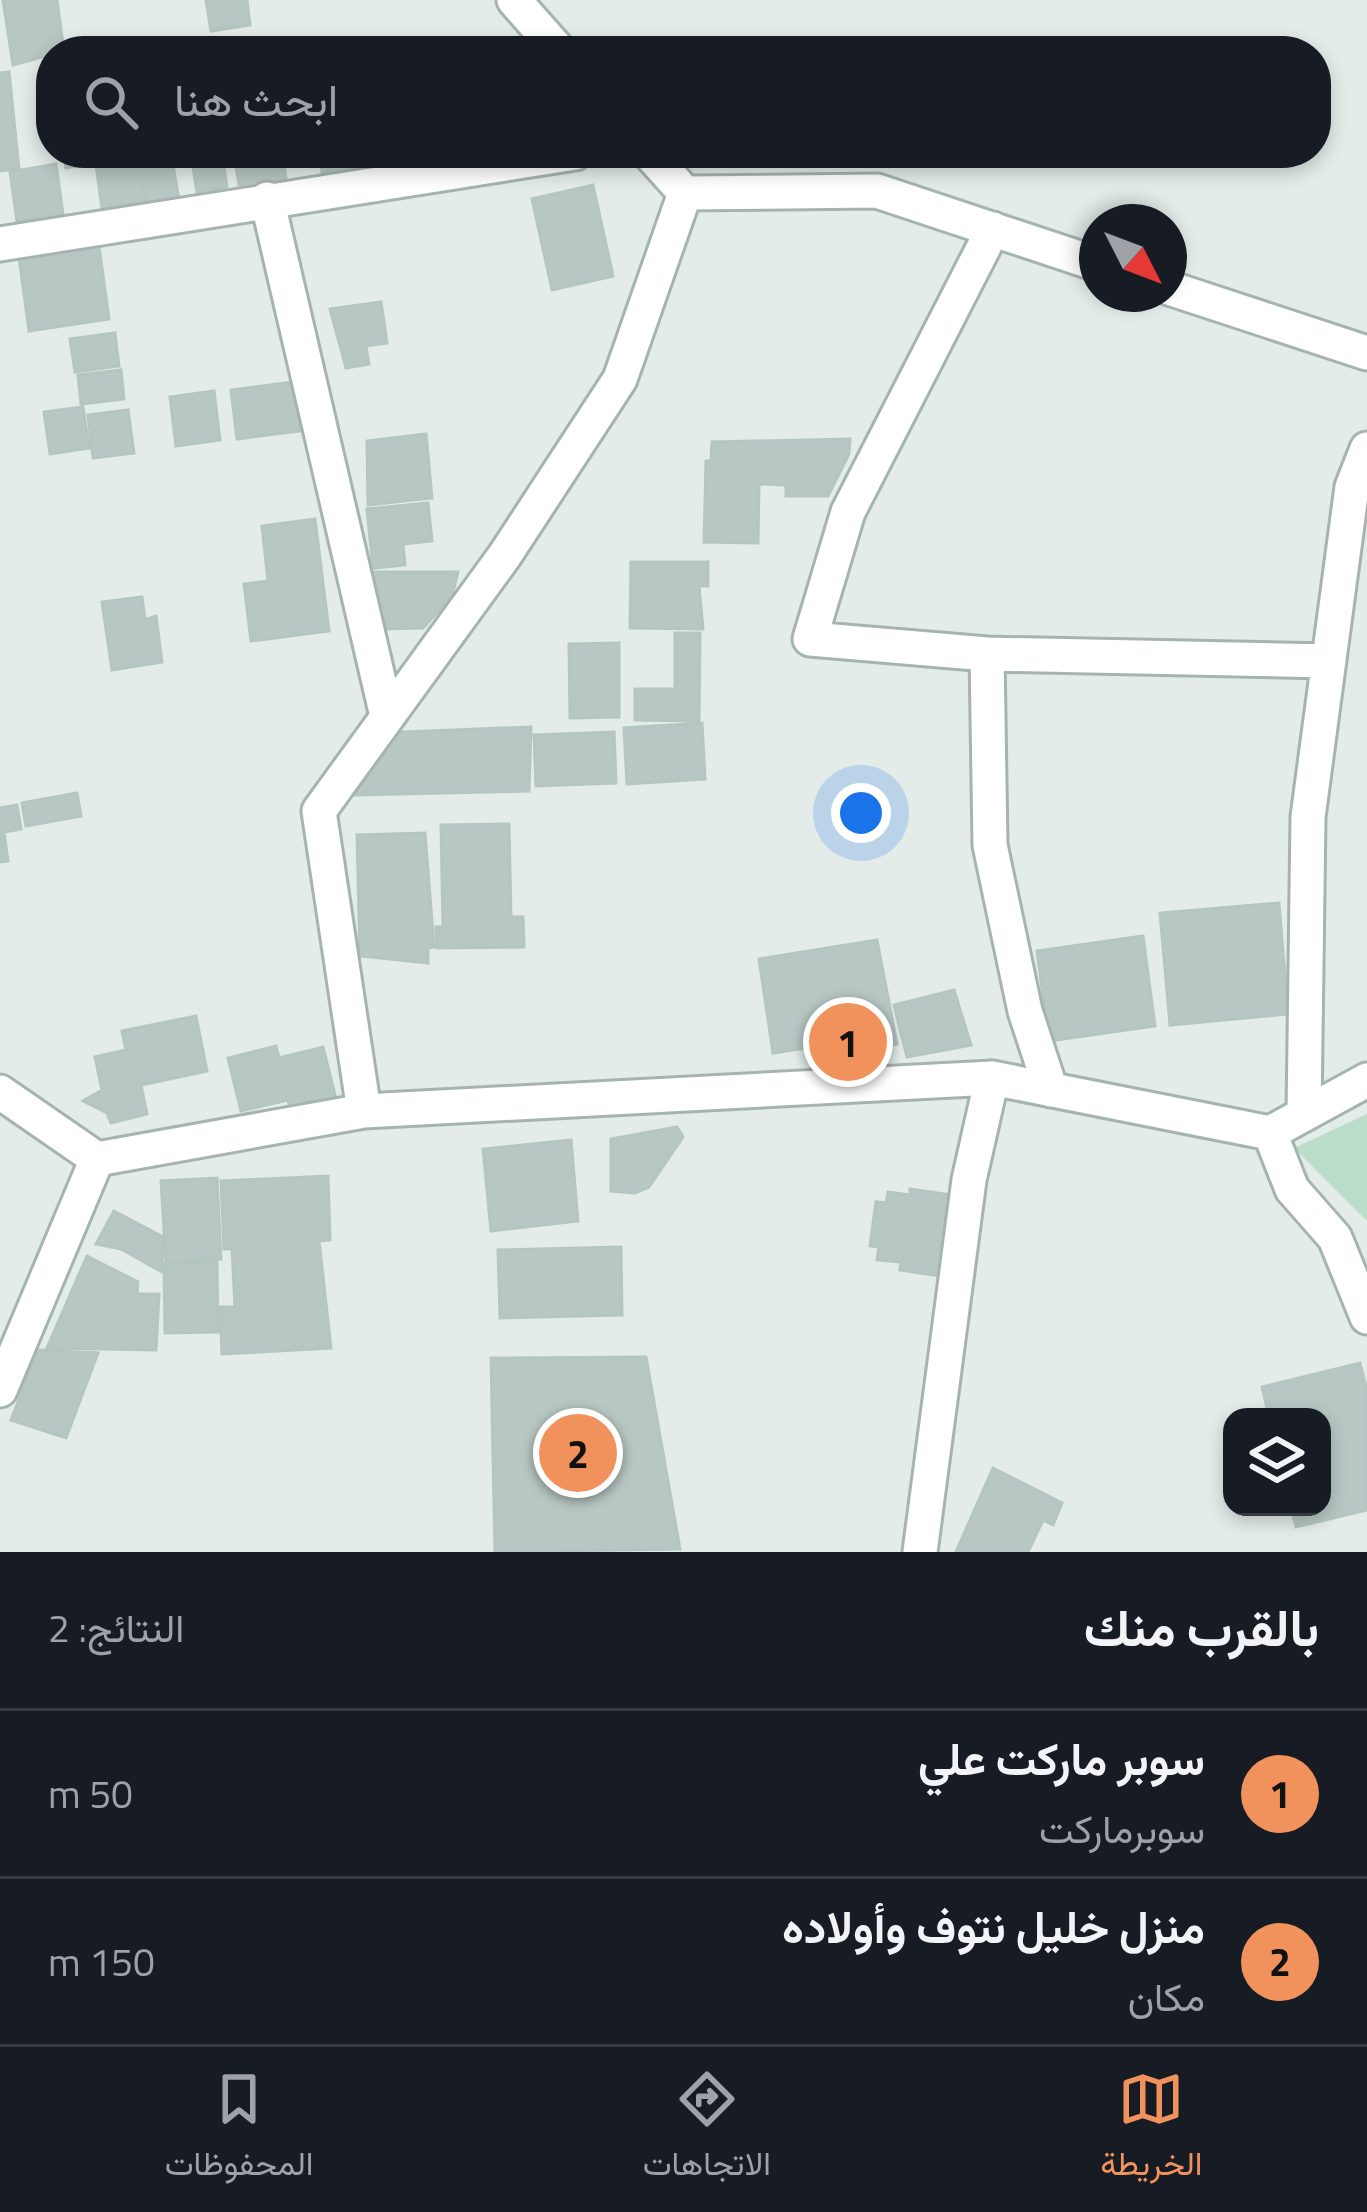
<!DOCTYPE html>
<html lang="ar">
<head>
<meta charset="utf-8">
<style>
	:root { --surface:#171b24; --page:#20242c; --text:#f1f3f6; --muted:#9ea1a6; --line:#363941; --accent:#f1925c }
	body { margin:0; font-family:"Titillium Web",Vazirmatn,sans-serif; background:var(--page); color:var(--text); direction:rtl }
	.controls { position:absolute; right:36px; bottom:36px; display:grid; overflow:hidden; border-radius:24px; box-shadow:0 6px 18px #0003 }
	.controls button { width:108px; height:108px; display:grid; place-items:center; padding:0; border:0; border-bottom:3px solid var(--line); background:var(--surface); color:var(--text); font:60px sans-serif }
	.compass { position:absolute; left:1079px; top:204px; width:108px; height:108px; border-radius:50%; background:var(--surface); box-shadow:0 6px 18px #0003; rotate:132deg }
	.you { position:absolute; left:861px; top:813px; width:42px; height:42px; margin:-30px; border:9px solid #fff; border-radius:50%; background:#1a73e8; box-shadow:0 0 0 18px #1a73e833 }
	.badge { display:grid; place-items:center; width:78px; height:78px; border-radius:50%; background:var(--accent); color:#111; font-size:39px; font-weight:700 }
	.pin { position:absolute; translate:-50% -50%; border:6px solid #fff; box-shadow:0 3px 12px #0006 }
	.list { margin:0; padding:0; list-style:none }
	h2 { display:flex; justify-content:space-between; align-items:center; height:156px; margin:0; padding:0 48px; font-size:51px }
	h2 small { font-size:39px; font-weight:400; color:var(--muted) }
	.list li { display:grid; grid-template-columns:78px 1fr auto; gap:36px; align-items:center; box-sizing:border-box; height:168px; padding:0 48px; border-top:3px solid var(--line) }
	.list b { display:block; font-size:45px; white-space:nowrap }
	.list p { margin:0; font-size:39px; white-space:nowrap; color:var(--muted) }
	.list em { font-size:39px; font-style:normal; color:var(--muted) }
	.icon { flex:none; width:66px; height:66px; fill:none; stroke:currentColor; stroke-width:2; stroke-linecap:round; stroke-linejoin:round }
	.map { position:relative; flex:none; width:1367px; height:1552px; overflow:hidden; direction:ltr }
	.search { position:absolute; background:var(--surface); box-shadow:0 6px 18px #0003; left:36px; right:36px; top:36px; height:132px; display:flex; align-items:center; gap:30px; box-sizing:border-box; padding:0 42px; border-radius:48px; color:var(--muted); font-size:45px }
	.sheet { height:492px; background:var(--surface) }
	nav { display:flex; justify-content:space-around; align-items:center; box-sizing:border-box; height:168px; border-top:3px solid var(--line); background:var(--surface); font-size:33px; color:var(--muted) }
	nav a { display:grid; justify-items:center; gap:6px }
	nav .on { color:var(--accent) }
	.map>svg:first-child { display:block }
	.green { fill:#bcddc9 }
	.building { fill:#b8c7c3; stroke:#b5c6c1; stroke-width:3 }
	.lines { fill:none; stroke-linecap:round; stroke-linejoin:round }
	.minor-casing { stroke:#a5b4b1; stroke-width:39 }
	.minor { stroke:#fff; stroke-width:33 }
</style>
</head>
<body>
<div class="map">
<svg width="1367" height="1552" viewBox="0 0 1367 1552">
	<rect width="100%" height="100%" fill="#e3ece9"/>
	<path class="green" d="M 1367,1114 L 1367,1221 L 1294,1148 Z"/>
	<path class="building" d="M 3,0 L 57,0 L 64,51 L 13,65 Z
		M 206,0 L 247,0 L 250,25 L 211,31 Z
		M 489,39 L 494,51 L 424,51 Z
		M 9,72 L 19,169 L 0,171 L 0,73 Z
		M 63,153 L 146,153 L 146,154 L 66,168 Z
		M 171,153 L 179,200 L 147,206 L 139,156 Z
		M 222,153 L 227,187 L 197,192 L 191,155 Z
		M 234,153 L 282,153 L 286,178 L 239,185 Z
		M 320,153 L 370,153 L 373,175 L 323,181 Z
		M 375,153 L 432,153 L 434,168 L 378,176 Z
		M 138,159 L 144,203 L 102,209 L 96,165 Z
		M 56,164 L 63,214 L 17,221 L 10,172 Z
		M 593,185 L 613,276 L 552,290 L 532,199 Z
		M 98,239 L 109,319 L 29,331 L 18,250 Z
		M 381,302 L 387,343 L 366,346 L 369,364 L 346,368 L 330,309 Z
		M 115,333 L 119,366 L 75,372 L 70,339 Z
		M 121,370 L 124,399 L 81,404 L 78,375 Z
		M 294,382 L 300,431 L 237,439 L 231,390 Z
		M 214,391 L 220,440 L 176,446 L 170,397 Z
		M 83,407 L 89,448 L 50,454 L 44,412 Z
		M 128,410 L 134,453 L 93,458 L 88,415 Z
		M 426,434 L 432,498 L 368,505 L 367,441 Z
		M 850,439 L 849,454 L 828,496 L 786,496 L 786,485 L 759,484 L 758,543 L 704,542 L 706,461 L 711,461 L 712,442 Z
		M 428,503 L 432,541 L 403,544 L 405,565 L 373,568 L 367,509 Z
		M 315,519 L 329,631 L 251,641 L 244,584 L 268,581 L 262,526 Z
		M 631,562 L 708,562 L 708,586 L 699,586 L 703,629 L 630,628 Z
		M 373,572 L 458,572 L 452,596 L 423,628 L 381,629 Z
		M 142,597 L 145,620 L 156,616 L 162,662 L 112,670 L 102,602 Z
		M 675,633 L 700,633 L 699,721 L 635,720 L 635,689 L 675,689 Z
		M 619,643 L 619,717 L 570,718 L 569,644 Z
		M 702,723 L 705,779 L 627,784 L 624,728 Z
		M 531,727 L 529,791 L 356,795 L 377,733 Z
		M 614,732 L 616,783 L 536,786 L 534,735 Z
		M 77,793 L 81,816 L 26,826 L 22,803 Z
		M 17,805 L 21,829 L 4,832 L 8,861 L 0,862 L 0,808 Z
		M 509,824 L 511,917 L 523,917 L 524,947 L 437,948 L 436,927 L 443,927 L 441,825 Z
		M 425,833 L 434,947 L 428,948 L 428,963 L 360,956 L 357,835 Z
		M 1279,903 L 1288,1014 L 1170,1025 L 1160,913 Z
		M 1143,936 L 1155,1026 L 1049,1041 L 1037,951 Z
		M 877,940 L 897,1044 L 860,1049 L 859,1040 L 773,1053 L 759,959 Z
		M 954,990 L 971,1045 L 907,1057 L 894,1005 Z
		M 196,1016 L 207,1071 L 141,1085 L 147,1114 L 111,1123 L 107,1113 L 83,1101 L 102,1090 L 95,1057 L 126,1050 L 122,1031 Z
		M 276,1046 L 279,1058 L 323,1047 L 336,1099 L 290,1110 L 288,1100 L 241,1111 L 228,1058 Z
		M 677,1127 L 683,1137 L 649,1187 L 635,1193 L 611,1191 L 611,1139 Z
		M 571,1140 L 578,1221 L 491,1231 L 483,1149 Z
		M 328,1176 L 330,1240 L 319,1241 L 331,1348 L 222,1354 L 220,1307 L 235,1307 L 232,1249 L 224,1249 L 221,1181 Z
		M 217,1178 L 221,1259 L 166,1262 L 161,1181 Z
		M 910,1189 L 951,1195 L 940,1276 L 900,1270 L 901,1262 L 877,1260 L 879,1247 L 870,1246 L 876,1202 L 886,1203 L 888,1192 L 910,1195 Z
		M 114,1211 L 163,1237 L 162,1272 L 121,1249 L 96,1244 Z
		M 621,1247 L 622,1315 L 500,1318 L 498,1250 Z
		M 87,1256 L 138,1282 L 137,1294 L 159,1294 L 156,1350 L 47,1348 Z
		M 217,1262 L 218,1332 L 165,1333 L 164,1264 Z
		M 38,1350 L 98,1353 L 66,1438 L 11,1420 Z
		M 646,1357 L 680,1549 L 495,1552 L 491,1358 Z
		M 1360,1363 L 1367,1390 L 1367,1510 L 1296,1527 L 1291,1507 L 1322,1507 L 1322,1417 L 1269,1417 L 1262,1387 Z
		M 993,1468 L 1062,1503 L 1053,1525 L 1043,1520 L 1028,1552 L 956,1552 Z"/>
	<g class="lines">
		<g class="minor-casing">
			<path id="minor" d="M 514,0 L 559,51
				M 649,153 L 685,193 L 877,191 L 1097,264
				M 267,199 L 386,712
				M 993,229 L 848,512 L 810,639 L 987,654 L 1329,661
				M 0,244 L 575,153
				M 1169,288 L 1367,353
				M 987,654 L 990,845 L 1025,1011 L 1051,1090
				M 0,1092 L 97,1159
				M 364,1111 L 319,811 L 505,555 L 620,379 L 685,193
				M 1304,1114 L 1308,817 L 1352,487 L 1367,449
				M 1270,1133 L 1292,1189 L 1335,1238 L 1367,1317
				M 0,1390 L 97,1159 L 364,1111 L 992,1078 L 1270,1133 L 1367,1080
				M 920,1552 L 969,1180 L 992,1078"/>
		</g>
		<use href="#minor" class="minor"/>
	</g>
</svg>
<div class="controls">
<button><svg class="icon" aria-label="layers" viewBox="0 0 24 24"><path d="M12 4l9 5-9 5-9-5zM3 14l9 5 9-5"/></svg></button>
</div>
<svg class="compass" viewBox="-18 -18 36 36"><path d="M0-13l5 13h-10z" fill="#e53935"/><path d="M0 13l5-13h-10z" fill="#9ea1a6"/></svg>
<div class="you"></div>
<div class="pin badge" style="left:848px;top:1042px">1</div>
<div class="pin badge" style="left:578px;top:1453px">2</div>
<div class="search"><svg class="icon" aria-label="search" viewBox="0 0 24 24"><circle cx="10" cy="10" r="6"/><path d="M15 15l6 6"/></svg>ابحث هنا</div>
</div>
<section class="sheet">
<h2>بالقرب منك<small>النتائج: 2</small></h2>
<ul class="list">
<li><span class="badge">1</span><div><b>سوبر ماركت علي</b><p>سوبرماركت</p></div><em>50 m</em></li>
<li><span class="badge">2</span><div><b>منزل خليل نتوف وأولاده</b><p>مكان</p></div><em>150 m</em></li>
</ul>
</section>
<nav>
<a class="on"><svg class="icon" aria-label="map" viewBox="0 0 24 24"><path d="M3 6l6-2 6 2 6-2v14l-6 2-6-2-6 2zM9 4v14M15 6v14"/></svg>الخريطة</a>
<a><svg class="icon" aria-label="directions" viewBox="0 0 24 24"><path d="M12 3l9 9-9 9-9-9zM9 14v-3h6M13 9l2 2-2 2"/></svg>الاتجاهات</a>
<a><svg class="icon" aria-label="saved" viewBox="0 0 24 24"><path d="M7 4h10v16l-5-4-5 4z"/></svg>المحفوظات</a>
</nav>
</body>
</html>
